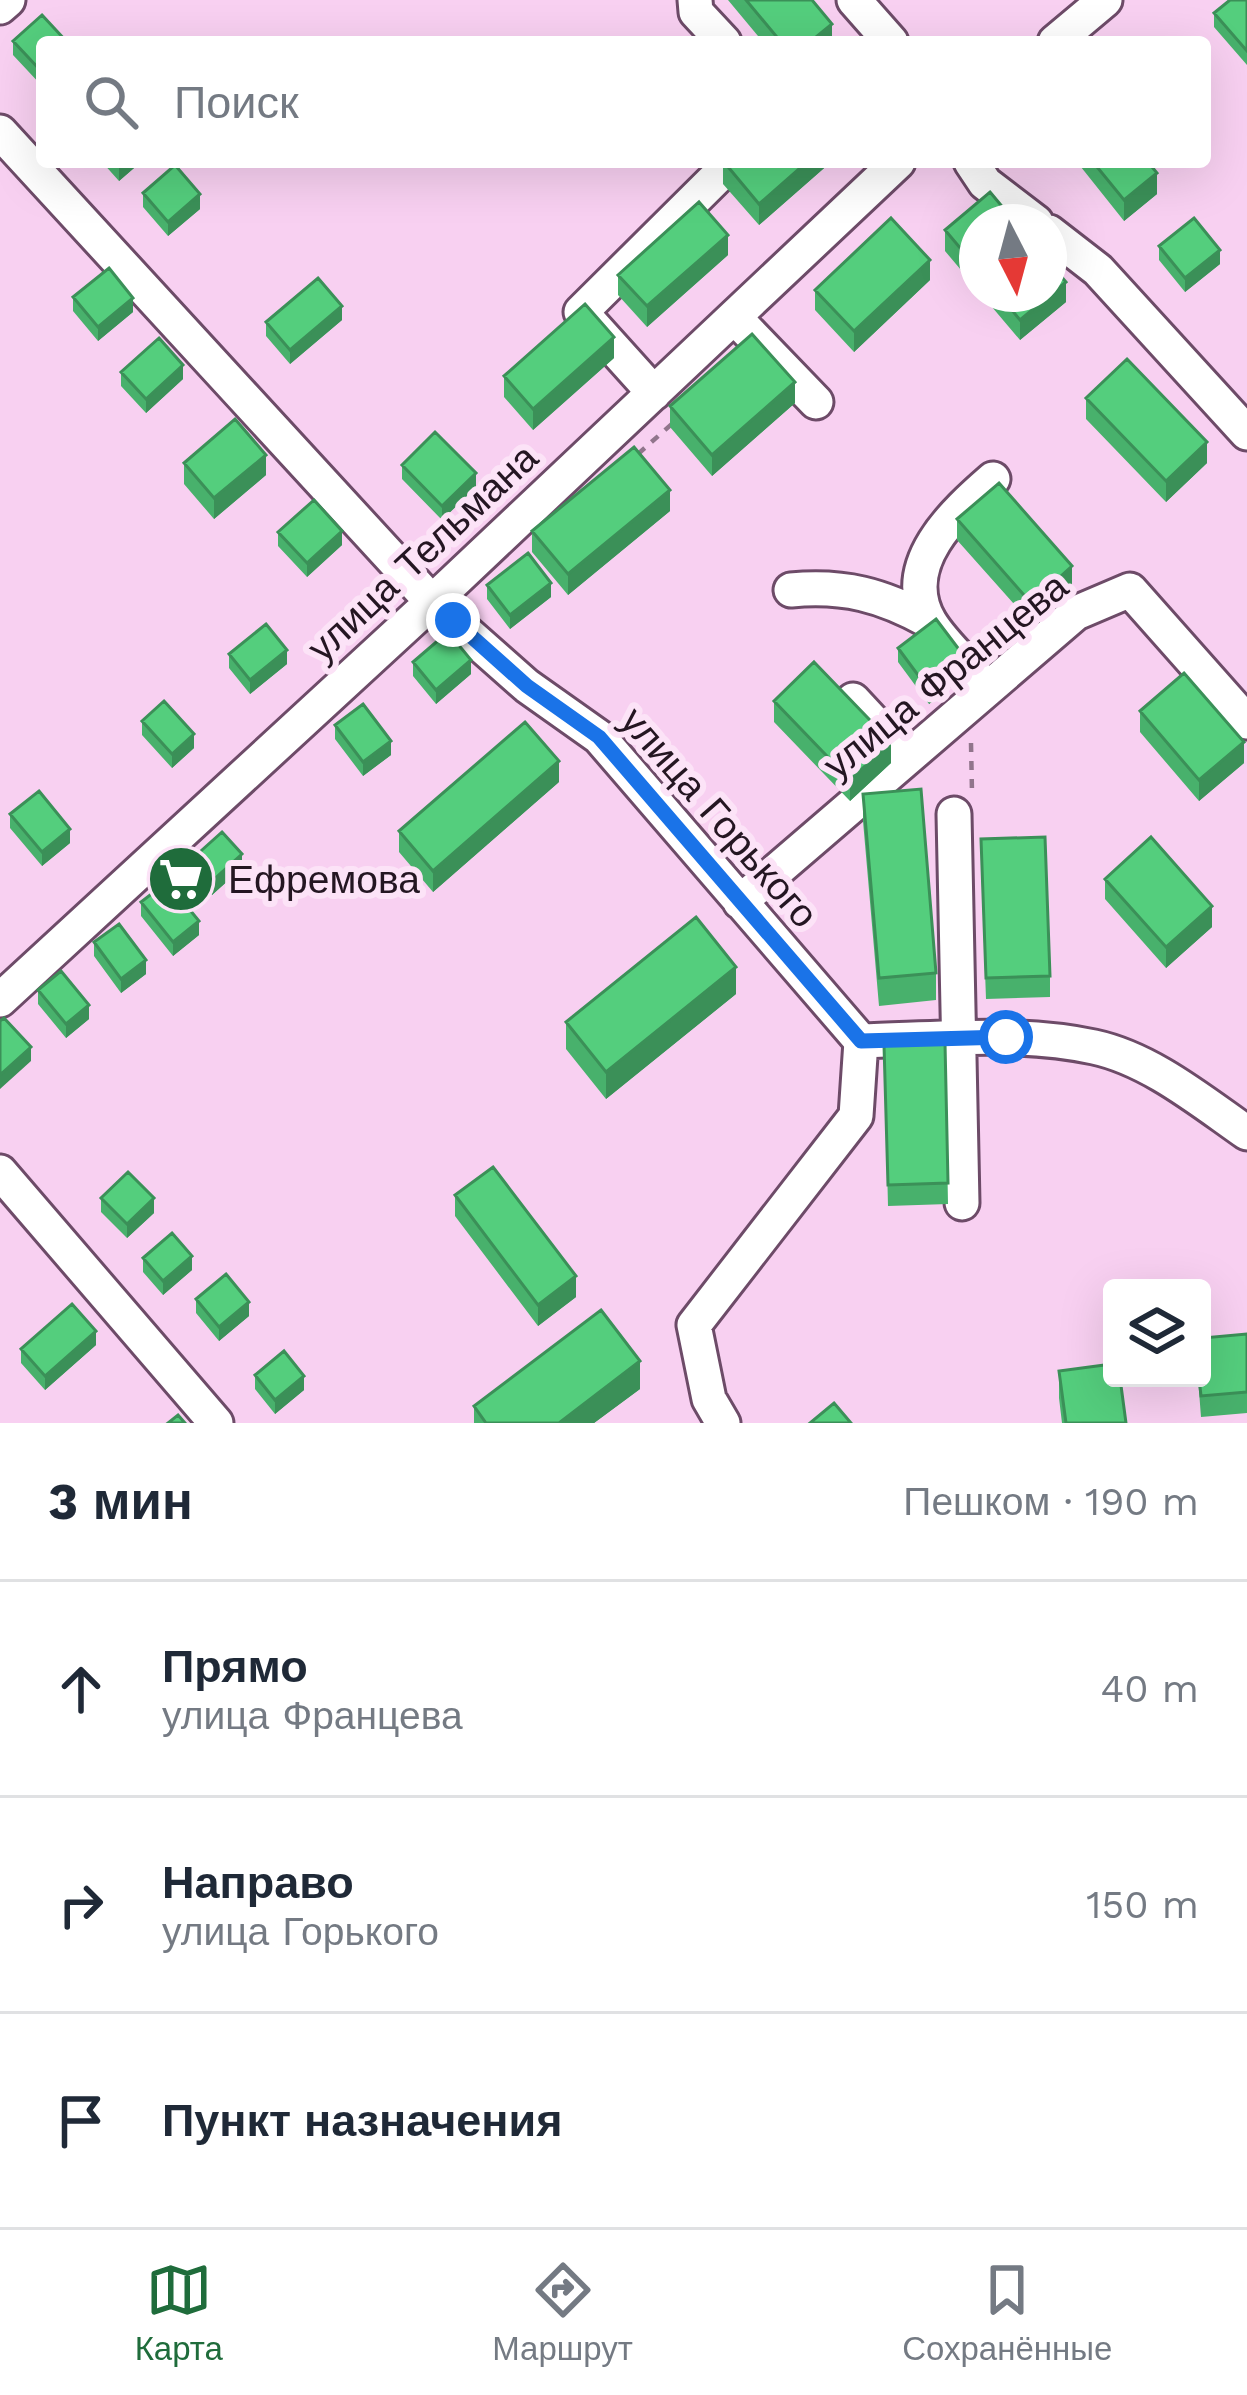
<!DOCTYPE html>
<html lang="ru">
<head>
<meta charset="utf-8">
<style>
	:root { --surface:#fff; --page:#f2f2f3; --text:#1f2937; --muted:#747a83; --line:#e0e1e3; --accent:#1f6c3b }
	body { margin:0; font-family:"Work Sans",sans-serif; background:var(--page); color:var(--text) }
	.controls { position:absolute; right:36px; bottom:36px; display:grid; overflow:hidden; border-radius:12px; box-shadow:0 12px 48px #0002 }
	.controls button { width:108px; height:108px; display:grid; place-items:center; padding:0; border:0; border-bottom:3px solid var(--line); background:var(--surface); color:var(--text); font:60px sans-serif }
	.compass { position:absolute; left:959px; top:204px; width:108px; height:108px; border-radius:50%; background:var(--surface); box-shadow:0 12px 48px #0002; rotate:174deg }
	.stop { position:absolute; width:36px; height:36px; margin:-27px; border:9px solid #1a73e8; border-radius:50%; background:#fff }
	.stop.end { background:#1a73e8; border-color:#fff; box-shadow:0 3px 12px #0008 }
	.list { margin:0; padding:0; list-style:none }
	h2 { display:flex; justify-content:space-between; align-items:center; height:156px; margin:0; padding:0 48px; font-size:51px }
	h2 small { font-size:39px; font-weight:400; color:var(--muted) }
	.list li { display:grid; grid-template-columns:78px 1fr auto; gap:36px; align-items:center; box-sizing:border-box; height:216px; padding:0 48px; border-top:3px solid var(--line) }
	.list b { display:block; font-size:45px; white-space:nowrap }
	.list p { margin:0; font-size:39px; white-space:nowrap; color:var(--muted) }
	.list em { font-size:39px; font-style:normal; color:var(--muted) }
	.icon { flex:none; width:66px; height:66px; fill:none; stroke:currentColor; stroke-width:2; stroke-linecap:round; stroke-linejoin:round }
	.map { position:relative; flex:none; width:1247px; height:1423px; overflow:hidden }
	.search { position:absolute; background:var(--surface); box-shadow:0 12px 48px #0002; left:36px; right:36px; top:36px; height:132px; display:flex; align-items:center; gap:30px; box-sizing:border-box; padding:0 42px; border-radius:12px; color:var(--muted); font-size:45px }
	.sheet { height:804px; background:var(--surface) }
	nav { display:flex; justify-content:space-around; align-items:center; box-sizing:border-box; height:168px; border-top:3px solid var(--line); background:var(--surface); font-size:33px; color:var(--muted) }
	nav a { display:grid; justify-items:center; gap:6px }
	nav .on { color:var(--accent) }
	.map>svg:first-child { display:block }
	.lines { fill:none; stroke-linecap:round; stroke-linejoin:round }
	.minor-casing { stroke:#6d4b68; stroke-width:39 }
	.path { stroke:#91758c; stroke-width:4.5; stroke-dasharray:9 9; stroke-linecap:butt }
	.minor { stroke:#fff; stroke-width:33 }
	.wall { fill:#48b16c }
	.shaded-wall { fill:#3b9058 }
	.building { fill:#54ce7d; stroke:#3b9058; stroke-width:3 }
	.route { stroke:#1a73e8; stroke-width:15 }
	.labels { text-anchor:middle; stroke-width:12; stroke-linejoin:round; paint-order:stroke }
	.street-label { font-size:39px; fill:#241622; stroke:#fce3f7 }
	.poi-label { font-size:39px; fill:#241622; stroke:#fce3f7; text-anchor:start }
</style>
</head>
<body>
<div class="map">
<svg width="1247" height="1423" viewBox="0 0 1247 1423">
	<rect width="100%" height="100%" fill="#f8d0f1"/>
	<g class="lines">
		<g class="minor-casing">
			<path id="minor" d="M 695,0 L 696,12 L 724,42
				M 854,0 L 891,42
				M 0,7 L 8,0
				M 1055,42 L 1105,0
				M 0,132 L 432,602 L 527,686 L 599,737 L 861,1041 L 856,1116 L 694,1325 L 709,1399 L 723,1423
				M 971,162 L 985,183 L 1036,222
				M 1049,232 L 1098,270 L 1247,433
				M 738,321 L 816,402
				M 654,393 L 581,312 L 732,162
				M 791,590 C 844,585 882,595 929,621
				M 986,687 C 969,666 944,645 930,622 C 896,565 955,512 993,479
				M 853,700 L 906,757
				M 954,814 L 962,1203
				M 740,902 L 1076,613 L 1130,590 L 1247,722
				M 0,1000 L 432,602 L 898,162
				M 861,1041 C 938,1039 1018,1031 1094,1047 C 1150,1059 1201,1101 1247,1133
				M 0,1172 L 216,1423"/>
		</g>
		<path class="path" d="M 638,454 L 674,422
			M 971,743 L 972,792"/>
		<use href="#minor" class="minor"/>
	</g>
	<path class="wall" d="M 728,0 L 812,0 L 832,42 L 763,42 Z
		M 1247,0 L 1247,65 L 1214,27 L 1214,13 Z
		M 13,41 L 67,42 L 42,86 L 13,55 Z
		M 102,162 L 141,162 L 119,181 Z
		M 831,162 L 759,225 L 723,184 L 723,163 Z
		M 1077,162 L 1148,162 L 1157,194 L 1124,221 Z
		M 143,193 L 200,209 L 168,236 L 143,207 Z
		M 977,222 L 977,289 L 945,251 L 945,230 Z
		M 1159,246 L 1220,264 L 1185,292 L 1159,260 Z
		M 728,255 L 647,327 L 618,295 L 618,275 Z
		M 930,280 L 854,352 L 815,310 L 815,290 Z
		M 981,294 L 1049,294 L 1066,302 L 1020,340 Z
		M 73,297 L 133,312 L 98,341 L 73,311 Z
		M 342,320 L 290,364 L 266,336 L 266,322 Z
		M 614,358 L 533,430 L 504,397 L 504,376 Z
		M 121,372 L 183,379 L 146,413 L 121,386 Z
		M 1086,398 L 1207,463 L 1166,502 L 1086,419 Z
		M 795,403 L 712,476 L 670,427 L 670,406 Z
		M 184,463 L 266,475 L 214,519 L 184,484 Z
		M 402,465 L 476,487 L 442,520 L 402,479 Z
		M 670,511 L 568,595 L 532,552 L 532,531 Z
		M 957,519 L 1072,587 L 1031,623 L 957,540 Z
		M 278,532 L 342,545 L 307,577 L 278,546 Z
		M 487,585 L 551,597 L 510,629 L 487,599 Z
		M 898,648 L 967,675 L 929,704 L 898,662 Z
		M 229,654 L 287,664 L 250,694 L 229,668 Z
		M 413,662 L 471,674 L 436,704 L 413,676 Z
		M 774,701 L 891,763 L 850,801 L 774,722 Z
		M 1140,711 L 1244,763 L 1199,801 L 1140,732 Z
		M 142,721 L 194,748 L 172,768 L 142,735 Z
		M 335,725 L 391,755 L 363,776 L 335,739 Z
		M 559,782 L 433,892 L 399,852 L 399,831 Z
		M 863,794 L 936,973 L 936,1000 L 879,1006 L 863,821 Z
		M 10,814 L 70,843 L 42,866 L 10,828 Z
		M 192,859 L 242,868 L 212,895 L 192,873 Z
		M 981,860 L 1050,976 L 1050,997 L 986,999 Z
		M 1105,879 L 1212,927 L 1166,968 L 1105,899 Z
		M 141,902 L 199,935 L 173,956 L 141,916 Z
		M 94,942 L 146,974 L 121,993 L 94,956 Z
		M 38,990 L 89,1019 L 66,1038 L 38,1004 Z
		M 736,994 L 606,1099 L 566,1049 L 566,1022 Z
		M 945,1043 L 948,1204 L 888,1206 L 884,1045 Z
		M 455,1195 L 576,1297 L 538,1326 L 455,1216 Z
		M 101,1198 L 154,1213 L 127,1238 L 101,1212 Z
		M 143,1258 L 192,1270 L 163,1295 L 143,1272 Z
		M 196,1299 L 249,1316 L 219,1341 L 196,1313 Z
		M 1247,1334 L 1247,1413 L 1201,1417 L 1198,1378 L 1202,1378 Z
		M 96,1345 L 45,1390 L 21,1363 L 21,1349 Z
		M 1059,1371 L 1126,1423 L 1062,1423 L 1059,1398 Z
		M 255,1375 L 304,1390 L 275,1414 L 255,1389 Z
		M 640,1389 L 594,1423 L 474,1423 L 474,1406 Z"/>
	<path class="shaded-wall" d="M 832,24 L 832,42 L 810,42 Z
		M 124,162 L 141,162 L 119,181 L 119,167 Z
		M 807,162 L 831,162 L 759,225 L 759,204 Z
		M 1157,173 L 1157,194 L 1124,221 L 1124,200 Z
		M 200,194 L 200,209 L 168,236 L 168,222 Z
		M 728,235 L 728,255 L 647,327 L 647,306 Z
		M 1220,250 L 1220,264 L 1185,292 L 1185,278 Z
		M 930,260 L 930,280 L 854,352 L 854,331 Z
		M 1066,282 L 1066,302 L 1020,340 L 1020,320 Z
		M 133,298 L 133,312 L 98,341 L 98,327 Z
		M 342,306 L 342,320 L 290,364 L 290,350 Z
		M 614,337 L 614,358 L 533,430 L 533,409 Z
		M 183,365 L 183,379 L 146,413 L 146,399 Z
		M 795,382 L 795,403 L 712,476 L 712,455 Z
		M 1207,442 L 1207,463 L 1166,502 L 1166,481 Z
		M 266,455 L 266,475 L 214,519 L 214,498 Z
		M 476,473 L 476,487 L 442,520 L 442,506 Z
		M 670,490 L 670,511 L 568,595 L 568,574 Z
		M 342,531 L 342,545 L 307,577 L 307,563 Z
		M 1072,566 L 1072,587 L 1031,623 L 1031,603 Z
		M 551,583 L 551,597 L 510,629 L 510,615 Z
		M 287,650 L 287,664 L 250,694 L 250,680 Z
		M 471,660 L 471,674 L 436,704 L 436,690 Z
		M 967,660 L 967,675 L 929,704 L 929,690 Z
		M 194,734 L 194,748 L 172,768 L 172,754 Z
		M 391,741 L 391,755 L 363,776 L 363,762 Z
		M 891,742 L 891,763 L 850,801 L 850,780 Z
		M 1244,742 L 1244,763 L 1199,801 L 1199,780 Z
		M 559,761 L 559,782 L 433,892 L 433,871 Z
		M 70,829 L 70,843 L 42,866 L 42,852 Z
		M 242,854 L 242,868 L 212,895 L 212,881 Z
		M 1212,906 L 1212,927 L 1166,968 L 1166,947 Z
		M 199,921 L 199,935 L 173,956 L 173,942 Z
		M 146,960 L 146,974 L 121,993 L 121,979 Z
		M 736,967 L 736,994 L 606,1099 L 606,1072 Z
		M 89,1005 L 89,1019 L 66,1038 L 66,1024 Z
		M 31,1047 L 31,1061 L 0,1089 L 0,1075 Z
		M 154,1198 L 154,1213 L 127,1238 L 127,1224 Z
		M 192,1256 L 192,1270 L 163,1295 L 163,1281 Z
		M 576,1276 L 576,1297 L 538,1326 L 538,1305 Z
		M 249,1302 L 249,1316 L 219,1341 L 219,1327 Z
		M 96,1331 L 96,1345 L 45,1390 L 45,1376 Z
		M 640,1361 L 640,1389 L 594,1423 L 559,1423 Z
		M 304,1376 L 304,1390 L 275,1414 L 275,1400 Z"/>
	<path class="building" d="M 746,0 L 812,0 L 832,24 L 810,42 L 781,42 Z
		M 1230,0 L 1247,0 L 1247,51 L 1214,13 Z
		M 42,15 L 67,42 L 42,42 L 42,72 L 13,41 Z
		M 724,162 L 807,162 L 759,204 Z
		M 1093,162 L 1148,162 L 1157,173 L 1124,200 Z
		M 175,165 L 200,194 L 168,222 L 143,193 Z
		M 990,192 L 1015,222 L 977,222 L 977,268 L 945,230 Z
		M 699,202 L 728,235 L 647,306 L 618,275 Z
		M 891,218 L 930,260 L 854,331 L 815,290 Z
		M 1194,218 L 1220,250 L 1185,278 L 1159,246 Z
		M 1049,262 L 1066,282 L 1020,320 L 999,294 L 1049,294 Z
		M 109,268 L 133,298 L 98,327 L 73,297 Z
		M 318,278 L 342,306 L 290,350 L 266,322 Z
		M 585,304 L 614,337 L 533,409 L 504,376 Z
		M 752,334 L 795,382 L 712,455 L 670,406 Z
		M 159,338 L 183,365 L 146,399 L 121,372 Z
		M 1127,359 L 1207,442 L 1166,481 L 1086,398 Z
		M 235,419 L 266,455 L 214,498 L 184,463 Z
		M 435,432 L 476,473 L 442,506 L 402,465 Z
		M 634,447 L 670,490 L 568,574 L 532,531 Z
		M 999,483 L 1072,566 L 1031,603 L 957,519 Z
		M 314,500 L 342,531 L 307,563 L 278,532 Z
		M 528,553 L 551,583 L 510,615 L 487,585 Z
		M 936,619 L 967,660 L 929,690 L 898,648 Z
		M 266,624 L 287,650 L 250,680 L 229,654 Z
		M 448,632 L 471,660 L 436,690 L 413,662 Z
		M 814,662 L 891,742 L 850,780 L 774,701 Z
		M 1184,673 L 1244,742 L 1199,780 L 1140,711 Z
		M 164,701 L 194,734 L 172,754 L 142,721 Z
		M 363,704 L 391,741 L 363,762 L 335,725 Z
		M 525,722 L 559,761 L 433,871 L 399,831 Z
		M 921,789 L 936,973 L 879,978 L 863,794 Z
		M 39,791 L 70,829 L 42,852 L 10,814 Z
		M 222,832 L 242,854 L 212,881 L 192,859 Z
		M 1045,837 L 1050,976 L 986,978 L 981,839 Z
		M 1151,837 L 1212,906 L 1166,947 L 1105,879 Z
		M 167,882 L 199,921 L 173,942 L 141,902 Z
		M 696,917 L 736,967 L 606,1072 L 566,1022 Z
		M 119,924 L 146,960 L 121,979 L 94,942 Z
		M 61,971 L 89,1005 L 66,1024 L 38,990 Z
		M 4,1018 L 31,1047 L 0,1075 L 0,1021 Z
		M 945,1043 L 948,1183 L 888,1185 L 884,1045 Z
		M 493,1167 L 576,1276 L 538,1305 L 455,1195 Z
		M 128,1172 L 154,1198 L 127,1224 L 101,1198 Z
		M 172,1233 L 192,1256 L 163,1281 L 143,1258 Z
		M 226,1274 L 249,1302 L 219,1327 L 196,1299 Z
		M 72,1304 L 96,1331 L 45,1376 L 21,1349 Z
		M 601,1310 L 640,1361 L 559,1423 L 486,1423 L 474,1406 Z
		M 1247,1334 L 1247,1392 L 1201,1396 L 1199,1378 L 1202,1378 L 1202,1338 Z
		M 284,1351 L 304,1376 L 275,1400 L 255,1375 Z
		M 1112,1364 L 1112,1378 L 1120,1378 L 1126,1423 L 1066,1423 L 1059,1371 Z
		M 834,1403 L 851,1423 L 810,1423 Z
		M 178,1415 L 185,1423 L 168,1423 Z"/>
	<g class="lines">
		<path class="route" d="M 453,620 L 527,686 L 599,737 L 861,1041 L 1006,1037"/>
	</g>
	<defs>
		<g id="supermarket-disc" transform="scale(3.45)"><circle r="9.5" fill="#1f6c3b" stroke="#fce3f7"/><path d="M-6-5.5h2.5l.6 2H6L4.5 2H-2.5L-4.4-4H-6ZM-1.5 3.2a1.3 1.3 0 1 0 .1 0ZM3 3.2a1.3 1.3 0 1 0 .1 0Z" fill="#fff"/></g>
	</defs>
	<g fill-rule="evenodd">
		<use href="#supermarket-disc" x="181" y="879"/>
	</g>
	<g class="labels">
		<g class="street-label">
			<text transform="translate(422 552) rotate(-43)" y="14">улица Тельмана</text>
			<text transform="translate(945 675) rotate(-39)" y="14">улица Францева</text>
			<text transform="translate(720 817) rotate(49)" y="14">улица Горького</text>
		</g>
		<g class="poi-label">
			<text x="228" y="893">Ефремова</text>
		</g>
	</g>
</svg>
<div class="controls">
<button><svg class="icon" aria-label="layers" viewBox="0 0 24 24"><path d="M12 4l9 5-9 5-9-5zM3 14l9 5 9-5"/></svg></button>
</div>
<svg class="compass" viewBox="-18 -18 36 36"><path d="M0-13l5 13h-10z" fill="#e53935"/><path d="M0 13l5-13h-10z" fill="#747a83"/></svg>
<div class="stop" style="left:1006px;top:1037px"></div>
<div class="stop end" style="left:453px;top:620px"></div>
<div class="search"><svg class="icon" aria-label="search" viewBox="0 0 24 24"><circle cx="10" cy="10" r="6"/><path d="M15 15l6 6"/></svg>Поиск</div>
</div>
<section class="sheet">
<h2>3 мин<small>Пешком · 190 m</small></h2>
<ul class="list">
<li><svg class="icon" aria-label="ahead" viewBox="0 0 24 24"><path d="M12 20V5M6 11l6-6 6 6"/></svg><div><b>Прямо</b><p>улица Францева</p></div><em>40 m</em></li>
<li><svg class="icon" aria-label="right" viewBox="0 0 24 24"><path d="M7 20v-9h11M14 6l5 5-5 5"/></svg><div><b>Направо</b><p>улица Горького</p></div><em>150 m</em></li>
<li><svg class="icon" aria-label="arrive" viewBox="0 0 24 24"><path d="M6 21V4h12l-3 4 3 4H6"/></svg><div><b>Пункт назначения</b></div></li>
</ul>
</section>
<nav>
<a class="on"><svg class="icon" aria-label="map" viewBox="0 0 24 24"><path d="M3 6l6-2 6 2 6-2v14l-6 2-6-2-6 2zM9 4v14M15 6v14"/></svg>Карта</a>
<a><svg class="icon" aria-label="directions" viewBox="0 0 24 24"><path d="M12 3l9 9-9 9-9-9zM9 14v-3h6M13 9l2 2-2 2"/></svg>Маршрут</a>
<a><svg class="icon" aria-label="saved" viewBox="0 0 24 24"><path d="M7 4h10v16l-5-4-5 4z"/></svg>Сохранённые</a>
</nav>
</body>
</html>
